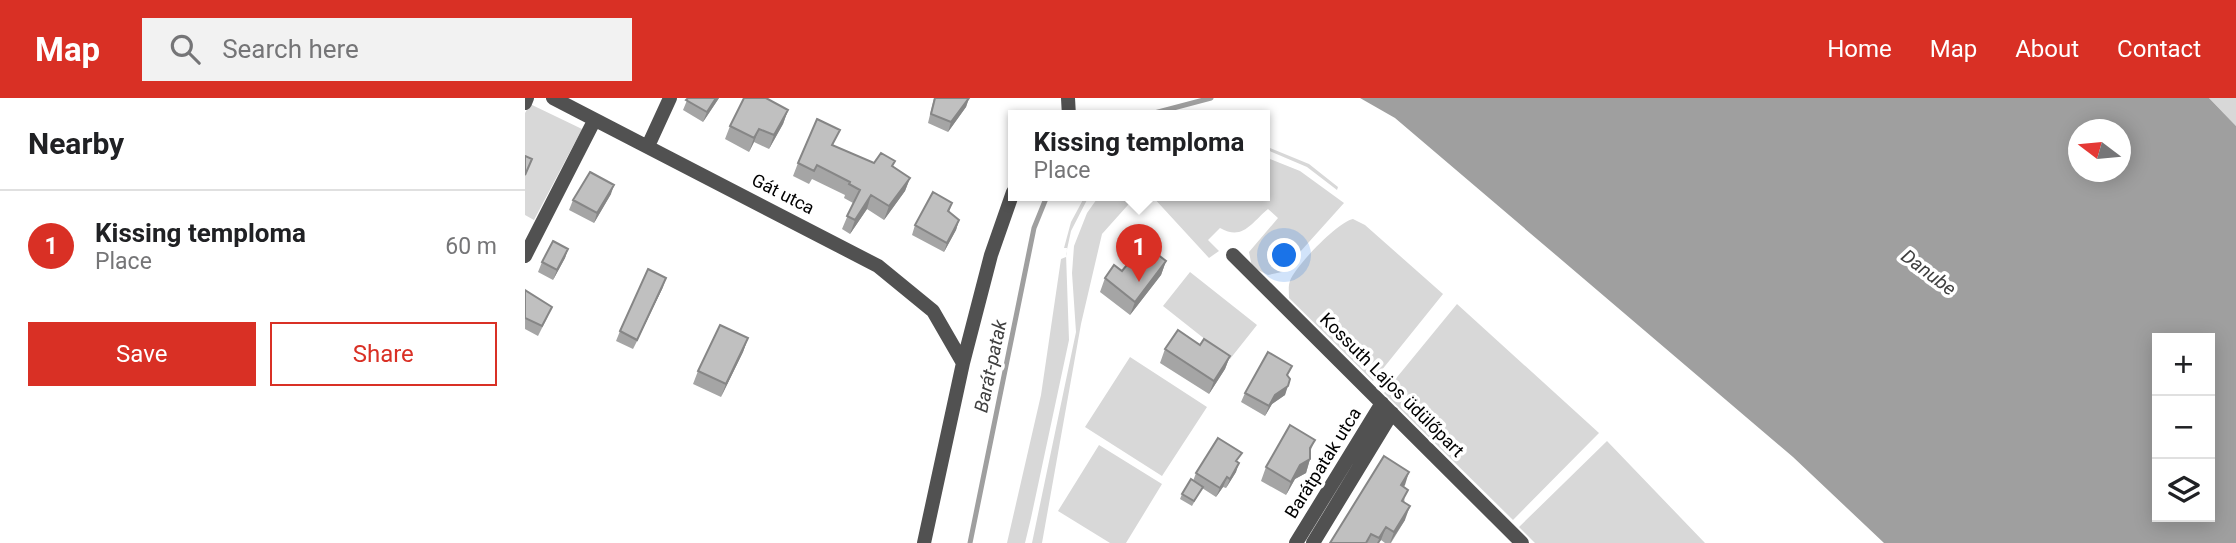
<!DOCTYPE html>
<html lang="en">
<head>
<meta charset="utf-8">
<style>
	:root { --surface:#fff; --page:#f2f2f2; --text:#202124; --muted:#757577; --line:#e0e0e0; --accent:#d93025 }
	body { margin:0; font-family:Roboto,sans-serif; background:var(--page); color:var(--text) }
	.controls { position:absolute; right:21px; bottom:21px; display:grid; overflow:hidden; border-radius:0px; box-shadow:0 4px 18px #0003 }
	.controls button { width:63px; height:63px; display:grid; place-items:center; padding:0; border:0; border-bottom:2px solid var(--line); background:var(--surface); color:var(--text); font:35px sans-serif }
	.compass { position:absolute; left:1543px; top:21px; width:63px; height:63px; border-radius:50%; background:var(--surface); box-shadow:0 4px 18px #0003; rotate:286deg }
	.you { position:absolute; left:760px; top:158px; width:24px; height:24px; margin:-18px; border:5px solid #fff; border-radius:50%; background:#1a73e8; box-shadow:0 0 0 10px #1a73e833 }
	.badge { display:grid; place-items:center; width:46px; height:46px; border-radius:50%; background:var(--accent); color:#fff; font-size:23px; font-weight:700 }
	.pin { position:absolute; translate:-50% -58px; filter:drop-shadow(0 2px 4px #0008) }
	.pin::after { content:''; position:absolute; top:37px; width:24px; height:21px; background:inherit; clip-path:polygon(0 0,100% 0,50% 100%) }
	.popup { position:absolute; left:483px; top:12px; width:262px; height:91px; box-sizing:border-box; display:grid; place-content:center; border-radius:0px; background:var(--surface); filter:drop-shadow(0 2px 5px #0005); font-size:23px; white-space:nowrap; color:var(--muted) }
	.popup b { font-size:26px; color:var(--text) }
	.popup::after { content:''; position:absolute; left:50%; top:100%; margin-left:-14px; border:14px solid transparent; border-top-color:var(--surface) }
	.list { margin:0; padding:0; list-style:none }
	h2 { display:flex; justify-content:space-between; align-items:center; height:91px; margin:0; padding:0 28px; font-size:30px }
	h2 small { font-size:23px; font-weight:400; color:var(--muted) }
	.list li { display:grid; grid-template-columns:46px 1fr auto; gap:21px; align-items:center; box-sizing:border-box; height:112px; padding:0 28px; border-top:2px solid var(--line) }
	.list b { display:block; font-size:26px; white-space:nowrap }
	.list p { margin:0; font-size:23px; white-space:nowrap; color:var(--muted) }
	.list em { font-size:23px; font-style:normal; color:var(--muted) }
	.actions { display:flex; gap:14px; padding:21px 28px }
	.actions a { flex:1; padding:16px 0; border:2px solid var(--accent); border-radius:0px; text-align:center; font-size:24px; color:var(--accent) }
	.actions .main { background:var(--accent); color:#fff }
	.icon { flex:none; width:38px; height:38px; fill:none; stroke:currentColor; stroke-width:2; stroke-linecap:round; stroke-linejoin:round }
	.map { position:relative; flex:none; width:1711px; height:445px; overflow:hidden }
	header { display:flex; align-items:center; gap:42px; box-sizing:border-box; height:98px; padding:0 35px; background:var(--accent); color:#fff }
	header strong { font-size:33px }
	nav { display:flex; gap:38px; margin-inline-start:auto; font-size:24px }
	.search { width:490px; height:63px; background:var(--page); display:flex; align-items:center; gap:18px; box-sizing:border-box; padding:0 24px; border-radius:0px; color:var(--muted); font-size:26px }
	main { display:flex }
	aside { flex:1; background:var(--surface) }
	.map>svg:first-child { display:block }
	.green { fill:#d8d8d8 }
	.water { fill:#9f9f9f; fill-rule:evenodd }
	.lines { fill:none; stroke-linecap:round; stroke-linejoin:round }
	.stream { stroke:#9f9f9f; stroke-width:5 }
	.minor { stroke:#515151; stroke-width:14 }
	.wall { fill:#a5a5a5 }
	.shaded-wall { fill:#868686 }
	.building { fill:#c0c0c0; stroke:#868686; stroke-width:2 }
	.labels { text-anchor:middle; stroke-width:7; stroke-linejoin:round; paint-order:stroke }
	.street-label { font-size:18px; fill:#000; stroke:#fff }
	.water-label { font-size:19px; font-style:italic; fill:#404040; stroke:#fff }
</style>
</head>
<body>
<header>
<strong>Map</strong>
<div class="search"><svg class="icon" aria-label="search" viewBox="0 0 24 24"><circle cx="10" cy="10" r="6"/><path d="M15 15l6 6"/></svg>Search here</div>
<nav><a>Home</a><a>Map</a><a>About</a><a>Contact</a></nav>
</header>
<main>
<aside>
<h2>Nearby<small></small></h2>
<ul class="list">
<li><span class="badge">1</span><div><b>Kissing temploma</b><p>Place</p></div><em>60 m</em></li>
</ul>
<div class="actions"><a class="main">Save</a><a>Share</a></div>
</aside>
<div class="map">
<svg width="1711" height="445" viewBox="0 0 1711 445">
	<rect width="100%" height="100%" fill="#fff"/>
	<path class="green" d="M 1684,0 L 1711,0 L 1711,28 Z
		M 5,6 L 57,31 L 9,122 L 0,117 L 0,15 Z
		M 740,48 L 784,66 L 813,89 L 812,92 L 782,69 L 740,51 Z
		M 740,59 L 775,73 L 819,105 L 757,174 L 743,177 L 727,169 L 724,154 L 753,120 L 743,111 C 726,125 718,143 695,130 L 683,142 L 694,153 L 684,160 L 627,98 L 740,98 Z
		M 560,98 L 564,98 L 546,133 L 541,156 L 544,242 L 506,420 L 500,445 L 482,445 L 516,297 L 536,161 L 541,159 L 542,150 L 539,150 L 546,124 Z
		M 574,98 L 611,98 L 577,136 L 556,226 L 517,445 L 507,445 L 551,234 L 547,175 L 549,148 L 562,115 Z
		M 828,121 L 840,127 L 918,196 L 848,283 L 764,200 C 764,194 763,188 765,183 C 770,168 814,123 828,121 Z
		M 665,174 L 732,227 L 705,261 L 638,208 Z
		M 932,206 L 1074,335 L 988,422 L 859,295 Z
		M 605,259 L 682,309 L 637,378 L 560,329 Z
		M 1082,343 L 1180,445 L 1010,445 L 994,429 Z
		M 574,347 L 637,386 L 601,445 L 585,445 L 533,413 Z"/>
	<path class="water" d="M 835,0 L 1684,0 L 1711,28 L 1711,445 L 1359,445 L 1268,359 L 870,20 ZM 1554,32 L 1596,32 L 1596,74 L 1554,74 ZM 1632,240 L 1685,240 L 1685,419 L 1632,419 Z"/>
	<g class="lines">
		<path class="stream" d="M 618,18 L 686,0
			M 445,445 L 509,130 L 522,98"/>
		<path class="minor" d="M 28,0 L 353,168 L 408,213 L 438,265
			M 543,0 L 544,18
			M 0,5 L 2,0
			M 123,48 L 145,0
			M 708,157 L 997,445
			M 0,158 L 69,23
			M 399,445 L 438,265 L 466,157 L 488,94
			M 771,445 L 857,305
			M 788,445 L 867,315"/>
	</g>
	<path class="wall" d="M 163,0 L 194,0 L 178,24 L 158,12 Z
		M 409,0 L 444,0 L 441,9 L 423,34 L 403,25 Z
		M 263,12 L 258,26 L 244,51 L 229,44 L 224,54 L 200,41 L 205,28 Z
		M 309,48 L 349,65 L 370,63 L 368,68 L 385,80 L 380,93 L 359,122 L 342,111 L 325,136 L 317,131 L 328,105 L 319,100 L 320,97 L 287,81 L 284,86 L 268,78 L 273,65 Z
		M 86,96 L 69,125 L 44,112 L 48,102 Z
		M 427,105 L 424,114 L 434,122 L 431,132 L 419,154 L 387,137 L 390,127 Z
		M 43,151 L 40,160 L 28,182 L 13,174 L 17,164 Z
		M 641,163 L 636,177 L 605,217 L 575,194 L 580,180 L 597,173 Z
		M 138,189 L 108,251 L 91,243 L 95,233 Z
		M 0,192 L 23,218 L 13,238 L 0,231 Z
		M 223,240 L 218,254 L 196,299 L 168,286 L 173,273 Z
		M 675,247 L 705,258 L 700,271 L 684,296 L 635,265 L 640,251 Z
		M 763,278 L 760,297 L 747,306 L 740,318 L 716,304 L 720,295 Z
		M 790,342 L 785,354 L 785,361 L 781,375 L 770,381 L 761,397 L 736,383 L 741,369 Z
		M 713,364 L 711,374 L 701,390 L 698,389 L 691,399 L 677,390 L 667,408 L 655,401 L 657,396 L 668,383 L 671,375 Z
		M 879,389 L 880,422 L 866,445 L 860,445 L 856,442 L 854,445 L 805,445 Z"/>
	<path class="shaded-wall" d="M 191,0 L 194,0 L 178,24 L 182,14 Z
		M 444,0 L 441,9 L 423,34 L 426,24 Z
		M 263,12 L 258,26 L 244,51 L 249,37 Z
		M 234,31 L 229,44 L 224,54 L 229,40 Z
		M 385,80 L 380,93 L 359,122 L 364,108 Z
		M 89,87 L 86,96 L 69,125 L 72,115 Z
		M 346,97 L 342,111 L 325,136 L 330,122 Z
		M 434,122 L 431,132 L 419,154 L 422,145 Z
		M 43,151 L 40,160 L 28,182 L 32,172 Z
		M 641,163 L 636,177 L 605,217 L 610,204 Z
		M 141,180 L 138,189 L 108,251 L 112,242 Z
		M 223,240 L 218,254 L 196,299 L 201,286 Z
		M 705,258 L 700,271 L 684,296 L 689,283 Z
		M 763,288 L 760,297 L 747,306 L 740,318 L 744,308 L 750,297 Z
		M 785,361 L 781,375 L 770,381 L 761,397 L 766,384 L 775,367 Z
		M 714,365 L 711,374 L 701,390 L 705,381 Z
		M 884,374 L 880,387 L 871,401 L 876,387 Z
		M 702,379 L 698,389 L 691,399 L 695,390 Z
		M 885,408 L 880,422 L 865,445 L 869,434 Z
		M 861,429 L 856,442 L 854,445 L 852,445 Z"/>
	<path class="building" d="M 163,0 L 191,0 L 182,14 L 161,2 Z
		M 219,0 L 241,0 L 263,12 L 249,37 L 234,31 L 229,40 L 205,28 Z
		M 410,0 L 444,0 L 426,24 L 406,16 Z
		M 292,21 L 315,32 L 307,47 L 349,65 L 356,55 L 370,63 L 367,68 L 385,80 L 364,108 L 346,97 L 330,122 L 322,118 L 335,92 L 324,86 L 325,84 L 292,67 L 289,73 L 273,65 Z
		M 0,58 L 7,61 L 0,77 Z
		M 65,74 L 89,87 L 72,115 L 48,102 Z
		M 408,94 L 427,105 L 423,113 L 434,122 L 422,145 L 390,127 Z
		M 28,143 L 43,151 L 32,172 L 17,164 Z
		M 619,146 L 641,163 L 610,204 L 580,180 L 589,167 L 597,173 Z
		M 123,171 L 141,180 L 112,242 L 95,233 Z
		M 0,192 L 27,209 L 17,228 L 0,220 Z
		M 195,227 L 223,240 L 201,286 L 173,273 Z
		M 653,232 L 675,247 L 679,241 L 705,258 L 689,283 L 640,251 Z
		M 743,254 L 767,268 L 762,277 L 765,281 L 763,288 L 750,297 L 744,308 L 720,295 Z
		M 765,327 L 790,342 L 785,350 L 785,361 L 775,367 L 766,384 L 741,369 Z
		M 693,340 L 717,355 L 711,363 L 714,365 L 705,381 L 702,379 L 695,390 L 671,375 Z
		M 859,358 L 884,374 L 876,387 L 883,392 L 877,403 L 885,408 L 869,434 L 861,429 L 854,440 L 846,436 L 841,445 L 805,445 Z
		M 666,381 L 678,389 L 669,403 L 657,396 Z"/>
	<g class="labels">
		<g class="street-label">
			<text transform="translate(258 96) rotate(27)" y="6">Gát utca</text>
			<text transform="translate(867 287) rotate(45)" y="6">Kossuth Lajos üdülőpart</text>
			<text transform="translate(798 365) rotate(-58)" y="6">Barátpatak utca</text>
		</g>
		<g class="water-label">
			<text transform="translate(1404 174) rotate(37)" y="7">Danube</text>
			<text transform="translate(465 268) rotate(-78)" y="7">Barát-patak</text>
		</g>
	</g>
</svg>
<div class="controls">
<button>+</button>
<button>−</button>
<button><svg class="icon" aria-label="layers" viewBox="0 0 24 24"><path d="M12 4l9 5-9 5-9-5zM3 14l9 5 9-5"/></svg></button>
</div>
<svg class="compass" viewBox="-18 -18 36 36"><path d="M0-13l5 13h-10z" fill="#e53935"/><path d="M0 13l5-13h-10z" fill="#757577"/></svg>
<div class="you"></div>
<div class="pin badge" style="left:614px;top:184px">1</div>
<div class="popup"><b>Kissing temploma</b>Place</div>
</div>
</main>
</body>
</html>
